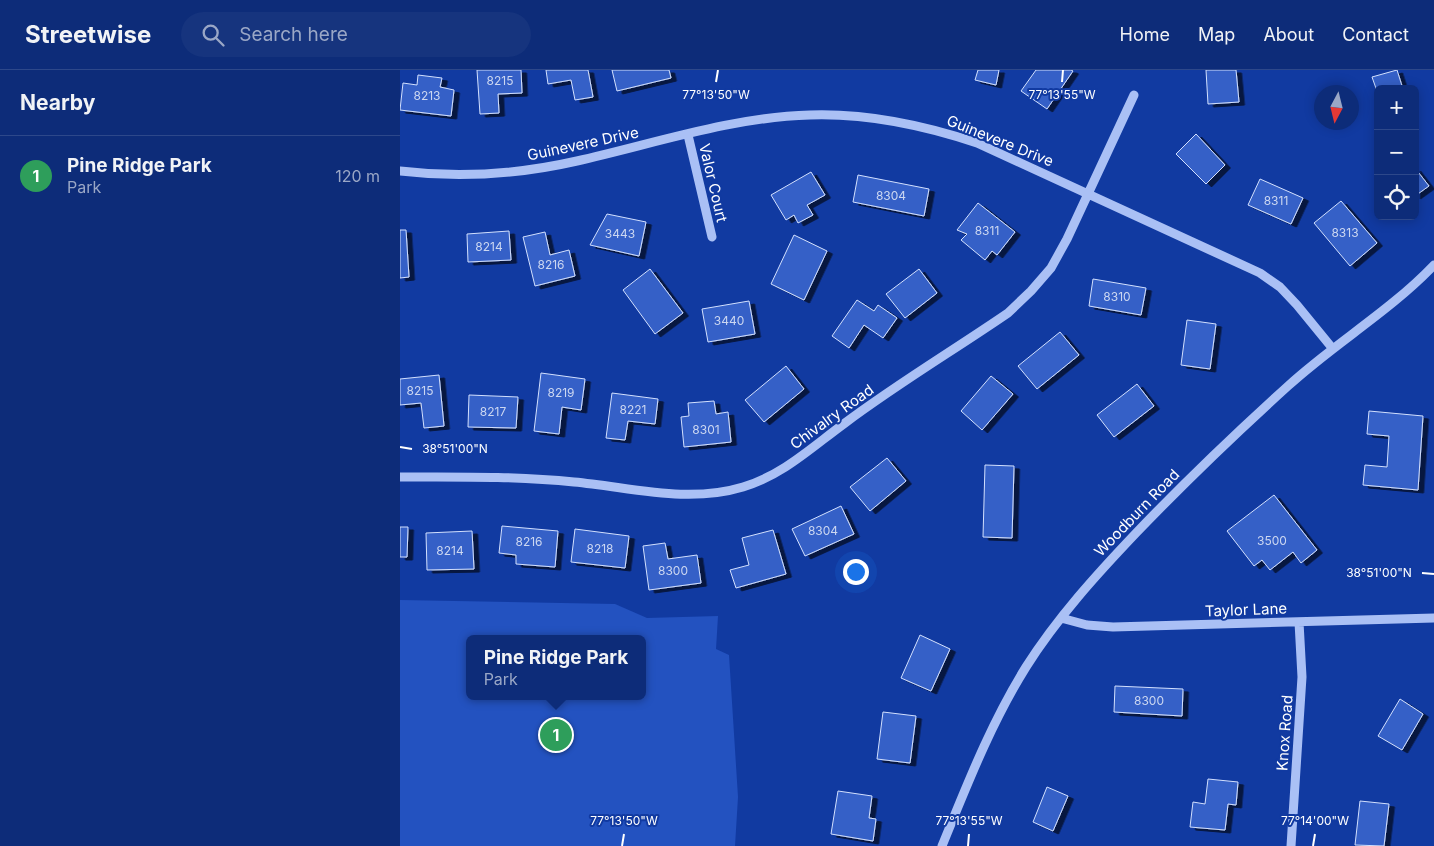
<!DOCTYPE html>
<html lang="en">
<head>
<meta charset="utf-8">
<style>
	:root { --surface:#0d2c79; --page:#16347e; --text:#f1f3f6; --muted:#9aa7c6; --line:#2d488a; --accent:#ffeb6e }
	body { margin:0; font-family:Inter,sans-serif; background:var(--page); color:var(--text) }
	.controls { position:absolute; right:15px; top:15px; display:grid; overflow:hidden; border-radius:8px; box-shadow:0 2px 12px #0003 }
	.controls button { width:45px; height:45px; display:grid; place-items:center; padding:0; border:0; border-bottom:1px solid var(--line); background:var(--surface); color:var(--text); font:25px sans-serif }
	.compass { position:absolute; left:914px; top:15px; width:45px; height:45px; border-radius:50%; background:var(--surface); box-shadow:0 2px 12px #0003; rotate:187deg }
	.you { position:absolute; left:455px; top:501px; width:18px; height:18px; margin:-12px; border:4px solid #fff; border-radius:50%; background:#1a73e8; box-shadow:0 0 0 8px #1a73e833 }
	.badge { display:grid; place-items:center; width:32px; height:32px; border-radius:50%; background:var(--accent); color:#fff; font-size:16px; font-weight:700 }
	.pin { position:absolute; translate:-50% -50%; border:2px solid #fff; box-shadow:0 1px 5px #0006 }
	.popup { position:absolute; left:66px; top:565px; width:180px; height:65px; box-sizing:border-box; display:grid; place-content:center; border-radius:8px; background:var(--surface); filter:drop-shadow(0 1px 4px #0005); font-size:16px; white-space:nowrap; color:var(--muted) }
	.popup b { font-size:19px; color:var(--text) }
	.popup::after { content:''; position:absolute; left:50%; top:100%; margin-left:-10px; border:10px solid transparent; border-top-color:var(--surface) }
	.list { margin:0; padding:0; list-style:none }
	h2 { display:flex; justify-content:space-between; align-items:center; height:65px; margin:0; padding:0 20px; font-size:21px }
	h2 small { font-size:16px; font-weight:400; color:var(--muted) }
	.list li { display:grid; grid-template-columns:32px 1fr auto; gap:15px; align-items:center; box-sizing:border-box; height:80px; padding:0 20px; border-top:1px solid var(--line) }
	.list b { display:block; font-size:19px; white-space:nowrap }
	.list p { margin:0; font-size:16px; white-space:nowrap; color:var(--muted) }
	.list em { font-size:16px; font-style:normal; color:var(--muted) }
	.icon { flex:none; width:28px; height:28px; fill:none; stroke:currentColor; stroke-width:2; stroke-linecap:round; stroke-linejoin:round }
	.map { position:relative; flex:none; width:1034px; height:776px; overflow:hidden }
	header { display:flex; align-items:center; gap:30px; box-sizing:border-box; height:70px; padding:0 25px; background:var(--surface); border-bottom:1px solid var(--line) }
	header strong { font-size:24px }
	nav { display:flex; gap:28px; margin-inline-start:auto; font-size:18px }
	.search { width:350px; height:45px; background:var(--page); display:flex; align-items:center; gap:12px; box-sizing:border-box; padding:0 18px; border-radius:28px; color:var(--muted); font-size:19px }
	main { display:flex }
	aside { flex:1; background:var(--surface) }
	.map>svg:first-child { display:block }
	.green { fill:#2352c0; fill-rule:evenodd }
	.building { fill:#3460c7; stroke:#d3e0fe; filter:url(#shadow) }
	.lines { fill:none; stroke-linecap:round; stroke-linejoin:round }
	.minor { stroke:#aac0f5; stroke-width:9 }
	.ticks { fill:none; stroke:#fff; stroke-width:2 }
	.labels { text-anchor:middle; stroke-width:4; stroke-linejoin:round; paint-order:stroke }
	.number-label { font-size:12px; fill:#ccd7f1 }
	.street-label { font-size:15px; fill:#fff; stroke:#113aa1 }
	.ticks-label { font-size:12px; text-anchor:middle; fill:#fff; stroke:#113aa1; stroke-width:4; stroke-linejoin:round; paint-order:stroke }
</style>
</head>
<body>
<header>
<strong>Streetwise</strong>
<div class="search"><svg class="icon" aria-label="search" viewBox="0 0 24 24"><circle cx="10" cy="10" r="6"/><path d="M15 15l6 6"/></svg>Search here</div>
<nav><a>Home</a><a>Map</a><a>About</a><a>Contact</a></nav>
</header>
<main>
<aside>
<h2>Nearby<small></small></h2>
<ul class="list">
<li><span class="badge" style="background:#2e9e5b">1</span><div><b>Pine Ridge Park</b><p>Park</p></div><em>120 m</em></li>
</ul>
</aside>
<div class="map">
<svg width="1034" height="776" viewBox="0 0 1034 776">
	<defs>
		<filter id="shadow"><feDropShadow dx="5.5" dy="3" stdDeviation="0" flood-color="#0009"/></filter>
	</defs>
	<rect width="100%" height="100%" fill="#113aa1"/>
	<path class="green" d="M 0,530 L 215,534 L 247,548 L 318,546 L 316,579 L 329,585 L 338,727 L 335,776 L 0,776 ZM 70,569 L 242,569 L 242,626 L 70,626 Z"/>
	<path class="building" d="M 77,0 L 121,0 L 122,23 L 98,24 L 99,43 L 80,44 Z
		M 146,0 L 188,0 L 193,27 L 175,30 L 171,10 L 148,14 Z
		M 212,0 L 269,0 L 271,8 L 217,21 Z
		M 578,0 L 599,0 L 596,15 L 575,10 Z
		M 636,0 L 671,0 L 673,1 L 647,39 L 621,21 Z
		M 806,0 L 836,0 L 839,32 L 808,34 Z
		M 997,0 L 1003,19 L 978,19 L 978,24 L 972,7 Z
		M 18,5 L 42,8 L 40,17 L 54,20 L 51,46 L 0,40 L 3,13 L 17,15 Z
		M 796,64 L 825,95 L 806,114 L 776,84 Z
		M 1015,98 L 1029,116 L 1015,126 Z
		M 411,102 L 425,125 L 407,135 L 413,145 L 398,153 L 394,145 L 386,150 L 371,125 Z
		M 458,105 L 529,119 L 524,146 L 453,132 Z
		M 860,109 L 903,128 L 891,154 L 848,135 Z
		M 941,131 L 977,173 L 950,196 L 914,153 Z
		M 578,133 L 615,162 L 597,185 L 592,181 L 585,190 L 561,170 L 567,164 L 557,160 Z
		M 207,144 L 246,152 L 239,186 L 190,175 Z
		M 0,160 L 6,160 L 9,207 L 0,208 Z
		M 109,161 L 111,190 L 68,192 L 67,164 Z
		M 145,162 L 150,185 L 169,180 L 175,206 L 135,216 L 123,167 Z
		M 394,165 L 427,181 L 404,230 L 371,214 Z
		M 250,199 L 283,243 L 255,264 L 223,220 Z
		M 519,199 L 537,223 L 505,248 L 486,224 Z
		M 693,209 L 746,218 L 741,245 L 689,236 Z
		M 457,230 L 474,241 L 478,235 L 497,248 L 483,268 L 464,255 L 449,278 L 432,266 Z
		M 349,231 L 355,264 L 308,272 L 302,239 Z
		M 787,250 L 816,254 L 810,299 L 781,295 Z
		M 660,262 L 679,285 L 637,319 L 618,296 Z
		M 386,296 L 404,319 L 364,352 L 345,330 Z
		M 141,303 L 185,309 L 181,340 L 162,337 L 159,364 L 134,361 Z
		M 39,305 L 44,356 L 24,358 L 21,333 L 0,335 L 0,309 Z
		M 591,306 L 613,324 L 582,360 L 561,341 Z
		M 737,314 L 754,336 L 714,367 L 697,345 Z
		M 212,323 L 258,329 L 255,354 L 228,351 L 225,370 L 206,368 Z
		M 69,325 L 118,327 L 116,358 L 68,357 Z
		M 314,331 L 316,344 L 328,342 L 331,372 L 284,377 L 281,347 L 289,346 L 288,333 Z
		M 969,341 L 1023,346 L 1018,420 L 963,415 L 965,395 L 987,397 L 989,366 L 967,364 Z
		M 487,388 L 506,411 L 470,441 L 450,417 Z
		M 585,395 L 614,396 L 612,468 L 583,467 Z
		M 874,425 L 917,480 L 901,493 L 893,482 L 870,500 L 862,490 L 854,496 L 827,461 Z
		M 441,436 L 454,464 L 405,486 L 392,459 Z
		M 102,456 L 158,461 L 155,497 L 116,494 L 116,485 L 99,483 Z
		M 0,457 L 8,457 L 7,487 L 0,487 Z
		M 175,459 L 229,466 L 225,498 L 171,492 Z
		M 373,460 L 386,504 L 336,518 L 330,500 L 349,495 L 342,468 Z
		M 72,461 L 74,499 L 27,500 L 26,463 Z
		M 265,473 L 268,489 L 297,485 L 301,513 L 249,520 L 243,476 Z
		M 520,565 L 550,579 L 531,621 L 501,608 Z
		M 715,616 L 783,619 L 782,646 L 714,642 Z
		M 1000,629 L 1023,644 L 1002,680 L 978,666 Z
		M 483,642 L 516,646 L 510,693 L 477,689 Z
		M 808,709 L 838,712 L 836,735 L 828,734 L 825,760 L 790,757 L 793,732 L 805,734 Z
		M 647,717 L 668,726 L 653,761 L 633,752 Z
		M 438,721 L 472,726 L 469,748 L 476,749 L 473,771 L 431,764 Z
		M 960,731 L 989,734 L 984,776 L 955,775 Z"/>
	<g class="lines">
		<path class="minor" d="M 288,65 L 312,167
			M 0,101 C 58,108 120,104 177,91 C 253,74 332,47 410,45 C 468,43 523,55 577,73 L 860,203 L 880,217 L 897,235 L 933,279
			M 0,407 C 58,407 116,406 174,412 C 230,417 287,434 343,417 C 383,405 412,377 445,353 C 497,314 554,280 608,243 L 631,221 L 651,198 L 667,169 L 734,25
			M 661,548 L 687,555 L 713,557 L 1034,548
			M 542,776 C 567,715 591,653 626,597 C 657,548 697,504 737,462 C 785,412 836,363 888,316 C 935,273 990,241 1034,195
			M 891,776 L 902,607 L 899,552"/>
	</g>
	<path class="ticks" d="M 316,12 L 318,0M 662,12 L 663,0M 0,377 L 12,379M 1022,503 L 1034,504M 222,776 L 224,764M 568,776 L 569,764M 913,776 L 915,764"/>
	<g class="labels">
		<g class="number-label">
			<text x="100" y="15">8215</text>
			<text x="27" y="30">8213</text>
			<text x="491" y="130">8304</text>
			<text x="876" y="135">8311</text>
			<text x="587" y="165">8311</text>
			<text x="945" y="167">8313</text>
			<text x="220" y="168">3443</text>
			<text x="89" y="181">8214</text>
			<text x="151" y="199">8216</text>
			<text x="717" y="231">8310</text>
			<text x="329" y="255">3440</text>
			<text x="20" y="325">8215</text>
			<text x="161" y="327">8219</text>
			<text x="233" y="344">8221</text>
			<text x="93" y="346">8217</text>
			<text x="306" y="364">8301</text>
			<text x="423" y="465">8304</text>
			<text x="872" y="475">3500</text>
			<text x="129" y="476">8216</text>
			<text x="200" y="483">8218</text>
			<text x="50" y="485">8214</text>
			<text x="273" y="505">8300</text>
			<text x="749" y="635">8300</text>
		</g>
		<g class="street-label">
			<text transform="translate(600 71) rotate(22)" y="5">Guinevere Drive</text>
			<text transform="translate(183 74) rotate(-12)" y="5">Guinevere Drive</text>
			<text transform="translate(313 113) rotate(77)" y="5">Valor Court</text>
			<text transform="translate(432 347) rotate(-36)" y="5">Chivalry Road</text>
			<text transform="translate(737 443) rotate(-46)" y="5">Woodburn Road</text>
			<text transform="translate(846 540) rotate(-2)" y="5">Taylor Lane</text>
			<text transform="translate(885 663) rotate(-86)" y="5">Knox Road</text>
		</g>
	</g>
	<g class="ticks-label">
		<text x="316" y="29">77°13'50"W</text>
		<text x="662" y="29">77°13'55"W</text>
		<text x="55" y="383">38°51'00"N</text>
		<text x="979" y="507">38°51'00"N</text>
		<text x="224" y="755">77°13'50"W</text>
		<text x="569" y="755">77°13'55"W</text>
		<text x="915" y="755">77°14'00"W</text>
	</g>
</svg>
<div class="controls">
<button>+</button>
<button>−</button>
<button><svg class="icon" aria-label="locate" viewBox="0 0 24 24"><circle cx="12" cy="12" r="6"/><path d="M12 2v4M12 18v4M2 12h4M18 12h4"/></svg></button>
</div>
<svg class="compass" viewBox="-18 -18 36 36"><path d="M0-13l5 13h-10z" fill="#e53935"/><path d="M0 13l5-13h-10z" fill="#9aa7c6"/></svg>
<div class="you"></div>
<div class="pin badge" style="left:156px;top:665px;background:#2e9e5b">1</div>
<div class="popup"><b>Pine Ridge Park</b>Park</div>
</div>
</main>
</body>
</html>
